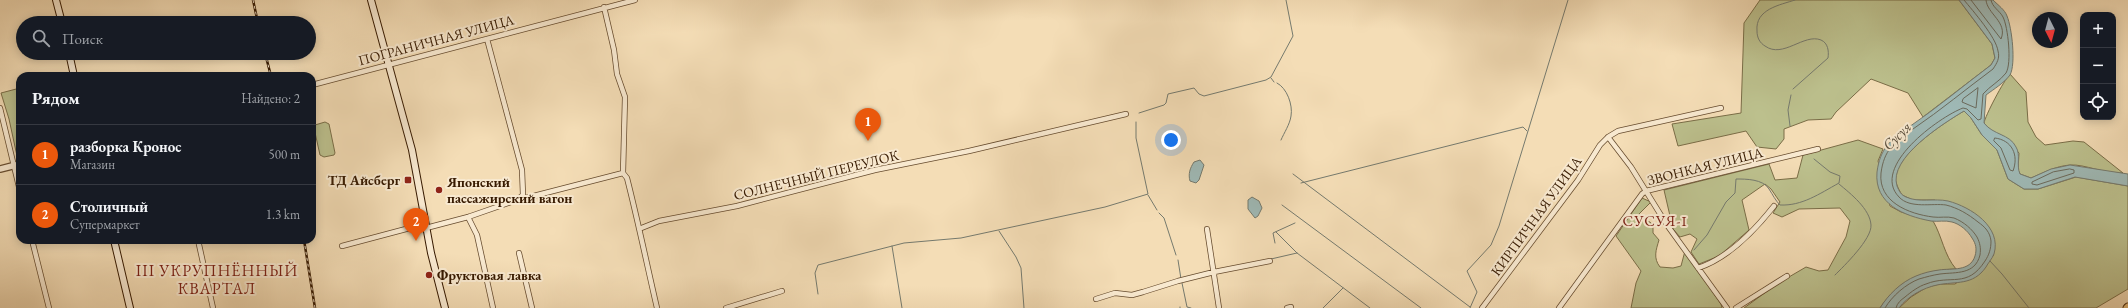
<!DOCTYPE html>
<html lang="ru">
<head>
<meta charset="utf-8">
<style>
	:root { --surface:#171b24; --page:#242831; --text:#f1f3f6; --muted:#9ea1a6; --line:#363941; --accent:#ea580c }
	body { margin:0; font-family:"EB Garamond",serif; background:var(--page); color:var(--text) }
	.controls { position:absolute; right:12px; top:12px; display:grid; overflow:hidden; border-radius:8px; box-shadow:0 2px 10px #0003 }
	.controls button { width:36px; height:36px; display:grid; place-items:center; padding:0; border:0; border-bottom:1px solid var(--line); background:var(--surface); color:var(--text); font:20px sans-serif }
	.compass { position:absolute; left:2032px; top:12px; width:36px; height:36px; border-radius:50%; background:var(--surface); box-shadow:0 2px 10px #0003; rotate:174deg }
	.you { position:absolute; left:1171px; top:140px; width:14px; height:14px; margin:-10px; border:3px solid #fff; border-radius:50%; background:#1a73e8; box-shadow:0 0 0 6px #1a73e833 }
	.badge { display:grid; place-items:center; width:26px; height:26px; border-radius:50%; background:var(--accent); color:#fff; font-size:13px; font-weight:700 }
	.pin { position:absolute; translate:-50% -33px; filter:drop-shadow(0 1px 2px #0008) }
	.pin::after { content:''; position:absolute; top:21px; width:14px; height:12px; background:inherit; clip-path:polygon(0 0,100% 0,50% 100%) }
	.list { margin:0; padding:0; list-style:none }
	h2 { display:flex; justify-content:space-between; align-items:center; height:52px; margin:0; padding:0 16px; font-size:17px }
	h2 small { font-size:13px; font-weight:400; color:var(--muted) }
	.list li { display:grid; grid-template-columns:26px 1fr auto; gap:12px; align-items:center; box-sizing:border-box; height:60px; padding:0 16px; border-top:1px solid var(--line) }
	.list b { display:block; font-size:15px; white-space:nowrap }
	.list p { margin:0; font-size:13px; white-space:nowrap; color:var(--muted) }
	.list em { font-size:13px; font-style:normal; color:var(--muted) }
	.icon { flex:none; width:22px; height:22px; fill:none; stroke:currentColor; stroke-width:2; stroke-linecap:round; stroke-linejoin:round }
	.map { position:relative; flex:none; width:2128px; height:308px; overflow:hidden }
	.search { position:absolute; background:var(--surface); box-shadow:0 2px 10px #0003; left:16px; top:16px; width:300px; height:44px; display:flex; align-items:center; gap:10px; box-sizing:border-box; padding:0 14px; border-radius:22px; color:var(--muted); font-size:15px }
	.panel { position:absolute; background:var(--surface); box-shadow:0 2px 10px #0003; left:16px; top:72px; width:300px; height:172px; border-radius:12px }
	.map>svg:first-child { display:block }
	.green { fill:#bcc08d; stroke:#7a6d47 }
	.water { fill:#9fbab7; stroke:#757a6e }
	.lines { fill:none; stroke-linecap:round; stroke-linejoin:round }
	.shore { stroke:#6b6a5c; stroke-width:1 }
	.stream { stroke:#757a6e; stroke-width:1 }
	.minor-casing { stroke:#664b2e; stroke-width:6 }
	.tertiary-casing { stroke:#664b2e; stroke-width:8 }
	.secondary-casing { stroke:#371a01; stroke-width:8 }
	.trunk-casing { stroke:#371a01; stroke-width:9 }
	.minor { stroke:#f8e9d0; stroke-width:4.5 }
	.tertiary { stroke:#f8e9d0; stroke-width:5.5 }
	.secondary { stroke:#f8e9d0; stroke-width:6 }
	.trunk { stroke:#eabe7b; stroke-width:7 }
	.rail-casing { stroke:#371a01; stroke-width:2.5 }
	.rail { stroke:#f8e9d0; stroke-width:1; stroke-dasharray:3; stroke-linecap:butt }
	.poi-dot { fill:#8f2418; stroke:#f8e9d0; stroke-width:1.5 }
	.labels { text-anchor:middle; stroke-width:4; stroke-linejoin:round; paint-order:stroke }
	.street-label { font-size:14px; fill:#371a01; stroke:#f8e9d0 }
	.poi-label { font-size:14px; font-weight:bold; fill:#371a01; stroke:#f8e9d0; text-anchor:start }
	.water-label { font-size:15px; font-style:italic; fill:#564a38; stroke:#f8e9d0 }
	.neighbourhood-label { font-size:15px; letter-spacing:1px; fill:#7a1f14; stroke:#f8e9d0 }
	.quarter-label { font-size:16px; letter-spacing:1px; fill:#7a1f14; stroke:#f8e9d0 }
</style>
</head>
<body>
<div class="map">
<svg width="2128" height="308" viewBox="0 0 2128 308">
	<rect width="100%" height="100%" fill="#f4ddb6"/>
	<filter id="stains"><feTurbulence type="fractalNoise" baseFrequency=".005" numOctaves="4"/><feColorMatrix values="0 0 0 0 .2 0 0 0 0 .09 0 0 0 0 .02 0 0 0 .5 -.17"/></filter>
	<radialGradient id="worn" r=".72"><stop offset=".6" stop-color="#630" stop-opacity="0"/><stop offset="1" stop-color="#630" stop-opacity=".3"/></radialGradient>
	<path class="green" d="M 1760,0 L 1959,0 L 1992,44 L 1995,58 L 1991,65 L 1923,117 L 1908,93 L 1871,79 L 1836,112 L 1831,119 L 1808,120 L 1784,129 L 1784,139 L 1776,149 L 1757,147 L 1746,131 L 1678,146 L 1672,124 L 1741,113 L 1744,23 Z
		M 2010,74 L 2026,92 L 2028,122 L 2036,137 L 2045,145 L 2073,141 L 2084,142 L 2123,173 C 2104,174 2085,164 2070,165 C 2056,166 2043,173 2031,178 L 2020,174 L 2018,170 L 2019,153 L 2003,136 L 1991,131 L 1984,123 C 1985,116 2004,80 2010,74 Z
		M 20,88 L 20,158 L 17,156 L 9,119 L 1,93 Z
		M 1964,111 L 1971,118 L 1982,135 L 1997,150 L 2008,179 L 2024,189 L 2038,189 L 2076,177 L 2128,186 L 2128,289 L 2096,308 L 1899,308 L 1911,297 L 1927,287 L 1940,284 L 1955,284 L 1994,255 L 1935,200 L 1913,200 L 1902,195 C 1898,188 1894,181 1896,174 C 1901,151 1945,122 1964,111 Z
		M 325,122 L 329,124 L 335,153 L 334,155 L 324,157 L 320,155 L 314,128 L 315,125 Z
		M 1858,140 L 1883,149 L 1878,161 L 1890,206 L 1901,212 L 1933,221 C 1942,236 1944,255 1956,269 C 1924,270 1898,281 1880,308 L 1744,308 L 1777,284 L 1806,267 L 1819,271 L 1828,270 L 1846,237 L 1850,221 L 1840,208 L 1799,209 L 1782,217 L 1773,213 L 1780,202 L 1771,189 L 1765,184 L 1742,200 L 1749,230 L 1719,256 L 1699,264 L 1691,252 L 1697,239 L 1690,234 L 1680,237 L 1673,229 L 1664,190 L 1769,164 L 1775,180 L 1797,178 L 1803,155 Z
		M 1642,198 L 1651,202 L 1639,214 L 1640,220 L 1650,222 L 1653,226 L 1653,233 L 1659,240 C 1656,250 1653,258 1660,267 L 1673,268 L 1681,266 L 1685,251 L 1721,304 L 1722,308 L 1631,308 L 1636,283 L 1641,271 L 1616,236 Z"/>
	<path class="water" d="M 1959,0 L 1993,0 C 1998,5 2005,10 2007,16 C 2012,28 2016,64 2010,75 C 2004,83 1994,89 1986,95 L 1984,123 C 1993,135 2010,134 2016,147 C 2021,155 2016,165 2020,174 L 2031,178 L 2051,169 L 2070,165 L 2128,174 L 2128,186 L 2075,177 L 2038,189 L 2024,189 L 2008,179 L 1997,150 L 1982,135 L 1971,118 L 1964,111 C 1944,123 1888,158 1897,186 C 1899,191 1901,195 1906,197 C 1919,203 1934,198 1948,201 C 1971,207 2002,227 1994,254 C 1992,259 1988,263 1986,267 C 1973,286 1956,281 1937,285 C 1923,288 1908,296 1899,308 L 1880,308 C 1888,295 1901,282 1916,276 C 1923,273 1931,271 1939,270 C 1952,268 1970,272 1975,256 C 1977,249 1976,244 1972,238 C 1968,231 1960,224 1952,222 C 1945,220 1938,222 1931,221 C 1904,216 1874,204 1877,172 C 1880,149 1890,140 1909,127 C 1937,108 1963,86 1991,65 L 1995,58 L 1992,44 Z
		M 1200,160 L 1204,165 L 1199,180 L 1196,183 L 1190,181 C 1188,174 1190,168 1194,162 Z
		M 1252,197 L 1259,201 L 1262,208 L 1258,216 L 1255,218 L 1248,209 L 1248,200 Z"/>
	<g class="lines">
		<path class="shore" d="M 1971,0 L 2001,39 C 2008,22 1987,14 1986,0
			M 1978,88 L 1976,108 L 1962,102 L 1963,99 Z
			M 1995,138 C 2012,140 2019,155 2013,171 L 2010,170 L 2001,148 L 1994,141 Z
			M 2070,169 L 2074,170 L 2074,173 L 2037,185 L 2032,184 L 2032,182 L 2053,172 Z
			M 1885,308 C 1892,296 1906,284 1919,279 C 1926,277 1933,275 1940,274 C 1956,272 1975,275 1980,255 C 1981,248 1980,243 1977,237 C 1972,229 1964,222 1954,218 C 1947,216 1940,218 1933,217 C 1909,214 1878,202 1881,173 C 1884,150 1894,142 1913,129 C 1941,110 1966,89 1993,69 C 1997,63 2000,58 1998,51 C 1996,37 1973,11 1964,0
			M 1896,308 C 1897,303 1901,300 1905,297 C 1911,292 1919,286 1926,284 C 1951,274 1967,289 1985,261 C 1989,255 1991,249 1991,241 C 1990,232 1985,227 1978,222 C 1968,214 1958,208 1946,205 C 1932,203 1910,209 1899,197 C 1870,167 1939,117 1963,108 L 1967,109 L 1978,120 L 1981,119 L 1983,94 C 1990,86 2000,81 2006,73 C 2012,63 2008,27 2003,17 C 2000,11 1992,7 1991,0"/>
		<path class="stream" d="M 1271,78 L 1274,82
			M 1277,83 C 1287,88 1293,105 1291,116 C 1290,124 1284,133 1281,140
			M 1793,89 L 1828,58 C 1829,51 1828,43 1821,40 C 1804,33 1783,59 1765,46 C 1760,43 1757,38 1757,31 C 1755,9 1780,5 1795,0
			M 1139,113 L 1164,105 L 1166,103 L 1168,94 L 1194,88 L 1199,94 L 1204,96 L 1266,80 L 1271,77 L 1293,36 L 1286,0
			M 1790,126 L 1788,110 L 1791,95
			M 1293,174 L 1470,307
			M 1301,183 L 1523,127 L 1527,131
			M 1148,195 L 1157,210
			M 1282,205 L 1421,308
			M 1159,213 L 1164,218 L 1176,255
			M 999,231 L 1016,257 L 1021,268 L 1024,308
			M 1276,232 L 1297,253 L 1370,308
			M 1275,243 L 1273,233 L 1295,223
			M 892,246 L 902,308
			M 1694,250 L 1707,235 L 1726,202 L 1735,193 L 1736,179 C 1746,179 1763,179 1769,189 C 1773,195 1775,200 1780,205 C 1802,206 1819,194 1839,183 L 1840,176 L 1830,172 L 1814,159
			M 1271,259 L 1297,253
			M 1178,260 L 1181,279
			M 1990,261 L 2002,274 L 2029,308
			M 1835,275 C 1844,266 1872,239 1871,225 C 1870,209 1851,194 1839,184
			M 1182,283 L 1187,307 L 1191,308
			M 818,294 L 815,273 L 818,265 L 904,243 L 961,238 L 1105,207 L 1148,194 L 1136,138 L 1136,122
			M 1180,307 L 1180,308
			M 1323,308 L 1343,288
			M 1470,308 L 1477,292 L 1467,271 L 1491,245 L 1499,226 L 1568,0"/>
		<g class="minor-casing">
			<path id="minor" d="M 604,7 L 614,50 L 617,74 L 625,97 L 623,173 L 627,178 C 638,221 647,265 657,308
				M 312,85 L 635,0
				M 0,108 L 20,191
				M 1608,137 L 1631,167 L 1667,225 L 1727,308
				M 518,200 L 623,173
				M 468,217 L 477,235 L 493,308
				M 639,229 L 659,221 L 737,206 L 875,170 L 969,151 L 1126,114
				M 1207,229 L 1219,308
				M 32,240 L 49,308
				M 198,240 L 213,308
				M 342,246 L 406,229 L 426,228 L 468,217 L 517,200 L 523,195 L 522,170 L 487,39
				M 519,253 L 532,308
				M 1698,268 C 1729,258 1755,230 1774,206
				M 1096,299 L 1115,293 L 1132,295 L 1143,292 L 1178,281 L 1214,272 L 1270,261
				M 726,308 L 782,291
				M 1287,308 L 1291,307
				M 1482,308 L 1578,180 L 1600,145 L 1608,137 L 1618,131 L 1721,108
				M 1559,308 L 1642,194 L 1646,191 L 1818,149
				M 1736,308 L 1787,276"/>
		</g>
		<g class="tertiary-casing">
			<path id="tertiary" d="M 0,169 L 20,164"/>
		</g>
		<g class="secondary-casing">
			<path id="secondary" d="M 56,0 L 62,23
				M 371,0 L 412,150 L 431,253 L 445,308
				M 69,53 L 74,76
				M 114,240 L 130,308"/>
		</g>
		<g class="trunk-casing">
			<path id="trunk" d="M 2127,308 L 2128,307"/>
		</g>
		<use href="#minor" class="minor"/>
		<use href="#tertiary" class="tertiary"/>
		<use href="#secondary" class="secondary"/>
		<use href="#trunk" class="trunk"/>
		<g class="rail-casing">
			<path id="rail" d="M 253,0 L 258,23
				M 265,53 L 271,76
				M 304,240 L 315,308"/>
		</g>
		<use href="#rail" class="rail"/>
	</g>
	<g class="poi-dot">
		<rect x="404" y="176" width="8" height="8" rx="2"/>
		<circle cx="439" cy="190" r="4"/>
		<circle cx="429" cy="275" r="4"/>
	</g>
	<g class="labels">
		<g class="street-label">
			<text transform="translate(436 40) rotate(-15)" y="5">ПОГРАНИЧНАЯ УЛИЦА</text>
			<text transform="translate(1705 166) rotate(-14)" y="5">ЗВОНКАЯ УЛИЦА</text>
			<text transform="translate(816 175) rotate(-14)" y="5">СОЛНЕЧНЫЙ ПЕРЕУЛОК</text>
			<text transform="translate(1536 216) rotate(-54)" y="5">КИРПИЧНАЯ УЛИЦА</text>
		</g>
		<g class="poi-label">
			<text x="400" y="185" text-anchor="end">ТД Айсберг</text>
			<text x="447" y="187">Японский<tspan x="447" dy="16">пассажирский вагон</tspan></text>
			<text x="437" y="280">Фруктовая лавка</text>
		</g>
		<g class="water-label">
			<text transform="translate(1897 136) rotate(-45)" y="5">Сусуя</text>
		</g>
		<g class="neighbourhood-label">
			<text x="1655" y="226">СУСУЯ-I</text>
		</g>
		<g class="quarter-label">
			<text x="217" y="276">III УКРУПНЁННЫЙ<tspan x="217" dy="18">КВАРТАЛ</tspan></text>
		</g>
	</g>
	<rect width="100%" height="100%" filter="url(#stains)"/>
	<rect width="100%" height="100%" fill="url(#worn)"/>
</svg>
<div class="controls">
<button>+</button>
<button>−</button>
<button><svg class="icon" aria-label="locate" viewBox="0 0 24 24"><circle cx="12" cy="12" r="6"/><path d="M12 2v4M12 18v4M2 12h4M18 12h4"/></svg></button>
</div>
<svg class="compass" viewBox="-18 -18 36 36"><path d="M0-13l5 13h-10z" fill="#e53935"/><path d="M0 13l5-13h-10z" fill="#9ea1a6"/></svg>
<div class="you"></div>
<div class="pin badge" style="left:868px;top:141px">1</div>
<div class="pin badge" style="left:416px;top:241px">2</div>
<div class="search"><svg class="icon" aria-label="search" viewBox="0 0 24 24"><circle cx="10" cy="10" r="6"/><path d="M15 15l6 6"/></svg>Поиск</div>
<section class="panel">
<h2>Рядом<small>Найдено: 2</small></h2>
<ul class="list">
<li><span class="badge">1</span><div><b>разборка Кронос</b><p>Магазин</p></div><em>500 m</em></li>
<li><span class="badge">2</span><div><b>Столичный</b><p>Супермаркет</p></div><em>1.3 km</em></li>
</ul>
</section>
</div>
</body>
</html>
